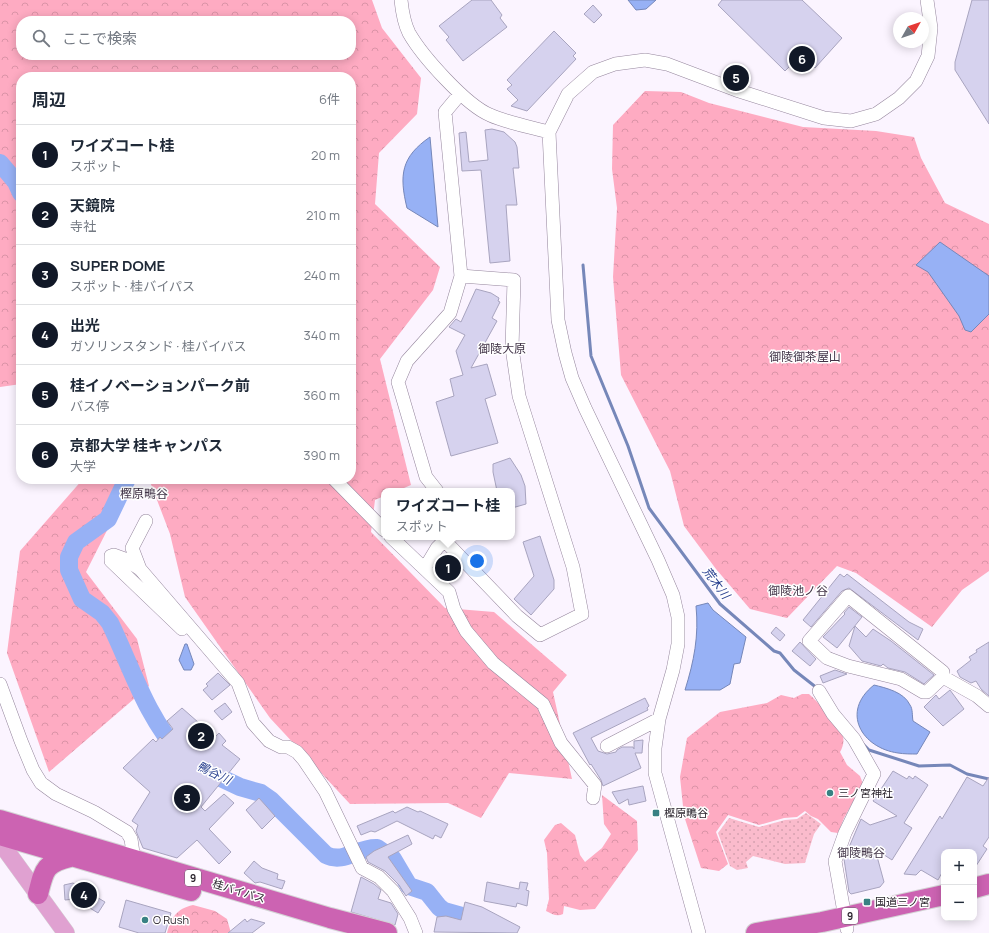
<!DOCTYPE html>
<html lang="ja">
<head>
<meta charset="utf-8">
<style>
	:root { --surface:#fff; --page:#f2f2f3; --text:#1f2937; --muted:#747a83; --line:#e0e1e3; --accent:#111827 }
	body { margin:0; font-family:Manrope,"Noto Sans JP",sans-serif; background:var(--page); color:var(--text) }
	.controls { position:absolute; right:12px; bottom:12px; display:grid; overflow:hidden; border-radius:8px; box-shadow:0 2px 10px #0003 }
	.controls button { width:36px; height:36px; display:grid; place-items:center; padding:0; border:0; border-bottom:1px solid var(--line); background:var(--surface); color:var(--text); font:20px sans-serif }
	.compass { position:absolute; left:893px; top:12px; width:36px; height:36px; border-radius:50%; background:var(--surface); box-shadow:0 2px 10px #0003; rotate:50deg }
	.you { position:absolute; left:477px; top:561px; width:14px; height:14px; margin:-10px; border:3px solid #fff; border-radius:50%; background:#1a73e8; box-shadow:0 0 0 6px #1a73e833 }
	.badge { display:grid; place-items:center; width:26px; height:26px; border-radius:50%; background:var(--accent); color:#fff; font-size:13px; font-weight:700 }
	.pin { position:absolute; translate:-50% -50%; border:2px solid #fff; box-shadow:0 1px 4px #0006 }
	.popup { position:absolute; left:381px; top:488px; width:134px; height:52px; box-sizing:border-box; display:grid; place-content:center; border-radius:8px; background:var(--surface); filter:drop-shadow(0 1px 3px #0005); font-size:13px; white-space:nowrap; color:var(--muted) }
	.popup b { font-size:15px; color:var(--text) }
	.popup::after { content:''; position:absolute; left:50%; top:100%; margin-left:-8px; border:8px solid transparent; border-top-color:var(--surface) }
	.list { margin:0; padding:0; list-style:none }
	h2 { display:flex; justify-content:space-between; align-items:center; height:52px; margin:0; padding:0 16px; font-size:17px }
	h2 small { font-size:13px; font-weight:400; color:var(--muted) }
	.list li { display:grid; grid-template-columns:26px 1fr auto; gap:12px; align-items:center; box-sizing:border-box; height:60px; padding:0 16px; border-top:1px solid var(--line) }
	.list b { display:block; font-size:15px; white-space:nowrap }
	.list p { margin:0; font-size:13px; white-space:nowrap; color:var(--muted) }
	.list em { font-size:13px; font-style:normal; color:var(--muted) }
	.icon { flex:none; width:22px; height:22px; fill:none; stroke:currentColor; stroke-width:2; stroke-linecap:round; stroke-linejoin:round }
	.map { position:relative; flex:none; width:989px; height:933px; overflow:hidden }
	.search { position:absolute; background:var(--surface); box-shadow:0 2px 10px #0003; left:16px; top:16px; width:340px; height:44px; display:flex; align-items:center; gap:10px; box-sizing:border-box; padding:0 14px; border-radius:16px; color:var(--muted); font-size:15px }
	.panel { position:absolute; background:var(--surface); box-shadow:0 2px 10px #0003; left:16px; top:72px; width:340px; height:412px; border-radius:16px }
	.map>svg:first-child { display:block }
	.grass { fill:url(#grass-dots) }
	.forest { fill:url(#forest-crowns); fill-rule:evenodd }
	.water { fill:#97b1f5; stroke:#7687b9 }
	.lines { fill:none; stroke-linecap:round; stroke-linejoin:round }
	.stream { stroke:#7687b9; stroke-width:3 }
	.river { stroke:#97b1f5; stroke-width:18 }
	.building { fill:#d6d2ee; stroke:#a8a4bf }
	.minor-casing { stroke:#95869d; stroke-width:14 }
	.major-casing { stroke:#d4d3d5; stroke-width:18 }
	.highway-casing { stroke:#d4d3d5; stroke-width:22 }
	.minor { stroke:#fff; stroke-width:13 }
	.major { stroke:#e0a1d1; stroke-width:17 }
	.highway { stroke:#cc63b2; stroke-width:20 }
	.poi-dot { fill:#388183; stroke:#fff; stroke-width:1.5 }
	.labels { text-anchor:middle; stroke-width:3; stroke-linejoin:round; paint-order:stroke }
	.shield { fill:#fff; stroke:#6a666c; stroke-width:1 }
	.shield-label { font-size:10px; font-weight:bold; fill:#2a242d }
	.poi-label { font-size:11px; fill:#2a242d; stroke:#fff; text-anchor:start }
	.street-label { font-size:11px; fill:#2a242d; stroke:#fff }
	.neighbourhood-label { font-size:12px; fill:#413347; stroke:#fff }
	.water-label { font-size:12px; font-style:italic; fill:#2c4391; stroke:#fff }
</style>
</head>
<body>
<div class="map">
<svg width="989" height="933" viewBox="0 0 989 933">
	<defs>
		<pattern id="grass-dots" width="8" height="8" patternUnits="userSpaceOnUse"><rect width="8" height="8" fill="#fabbcc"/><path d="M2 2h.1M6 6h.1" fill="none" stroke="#d6a1b0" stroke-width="1.8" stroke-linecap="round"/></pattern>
		<pattern id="forest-crowns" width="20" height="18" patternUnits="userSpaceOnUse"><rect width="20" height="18" fill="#feabc2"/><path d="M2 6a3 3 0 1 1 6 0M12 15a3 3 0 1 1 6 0" fill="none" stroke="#da93a7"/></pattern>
	</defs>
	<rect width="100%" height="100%" fill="#fbf4ff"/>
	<path class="grass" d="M 806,813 L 821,824 L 814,834 L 805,863 L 785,864 L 753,856 L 746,862 L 748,868 L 737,870 L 730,866 L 718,833 L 729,818 L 759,827 L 785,820 L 797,819 Z"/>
	<path class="forest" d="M 0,0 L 372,0 L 382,28 L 421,78 L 417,114 L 379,153 L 375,204 L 440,267 L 433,290 L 380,359 L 411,485 L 397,491 L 384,491 L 384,496 L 375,500 L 371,532 L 445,608 L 494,612 L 567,675 L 553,692 L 572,779 L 509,773 L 481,818 L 448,803 L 350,804 L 270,718 L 185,597 L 170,534 L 149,479 L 351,479 L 351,77 L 21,77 L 21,384 L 0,387 ZM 21,21 L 351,21 L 351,55 L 21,55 Z
		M 645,91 L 681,92 L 709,103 L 803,127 L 876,131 L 914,137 L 921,158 L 945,203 L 989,224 L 989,571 L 962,590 L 932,627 L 856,573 L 837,566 L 787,618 L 750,609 L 716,569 L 684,526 L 670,471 L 621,375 L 613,277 L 617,208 L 612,169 L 613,125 Z
		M 83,479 L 133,479 L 86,572 L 137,639 L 149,686 L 49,772 L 7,653 L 20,551 Z
		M 802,694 L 809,694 C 818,702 837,723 842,734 C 845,740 843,747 840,752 L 847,765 L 860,776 L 863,784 L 844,818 L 838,833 L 831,832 L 818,819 L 811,816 L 805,811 L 797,817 L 784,818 L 759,825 L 728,815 L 716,832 L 728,864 L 719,871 L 701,868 L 684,816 L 680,777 L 687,738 L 720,712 L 767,703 L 781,695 L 794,698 Z
		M 602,795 L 637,821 L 638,850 L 595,909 L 580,910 L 564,906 L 563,914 C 557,917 552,914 546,911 L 549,899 L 547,853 L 544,840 L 555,825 L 561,823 L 575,835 L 580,855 L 585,862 L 602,848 L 611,834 L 604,824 Z
		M 193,905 L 215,911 L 227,919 L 231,933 L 167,933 C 172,917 176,909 193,905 Z"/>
	<path class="water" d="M 628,0 L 656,0 L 646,9 L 636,10 Z
		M 430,137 L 438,227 L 407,208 C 399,175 401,157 430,137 Z
		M 940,242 L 989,276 L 989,314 L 971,332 L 965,330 L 959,316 L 928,272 L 916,265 Z
		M 708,603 L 713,610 L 746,637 L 740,663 L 734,664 L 730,684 L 720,690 L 685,690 C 694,661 699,636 696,606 Z
		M 185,644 L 187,644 L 194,664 L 191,670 L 184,670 L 179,660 Z
		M 874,685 C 886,688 904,692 910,705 C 913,709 912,716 913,721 L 930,732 L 917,754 C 911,754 904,754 898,753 C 862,748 840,712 874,685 Z"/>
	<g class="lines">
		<path class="stream" d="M 583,265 L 591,356 L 628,446 L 649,508 L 720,604 L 774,651 L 780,653 L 794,670 L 817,688
			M 863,744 L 869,750 L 919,766 L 950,765 L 967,774 L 989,779"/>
		<path class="river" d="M 0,163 L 16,182 L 21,193
			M 127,479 L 108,519 L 76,542 L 69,557 L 69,570 L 82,599 L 102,613 L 110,623 C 131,666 147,719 181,754
			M 202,769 L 240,787 L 261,793 L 271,800 L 326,855 C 344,864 358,847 377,848 L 393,859 L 409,886 L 427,892 L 439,907 L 444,911 L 476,920 L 497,933"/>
	</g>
	<path class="building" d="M 472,0 L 491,0 L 502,15 L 500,18 L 507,27 L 463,61 L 446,40 L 449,37 L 439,26 Z
		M 722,0 L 802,0 L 842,38 L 815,68 L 806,59 L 798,67 L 794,62 L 785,71 L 718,5 Z
		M 972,0 L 989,0 L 989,124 L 955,70 L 955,62 Z
		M 593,5 L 602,15 L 594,23 L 584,14 Z
		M 554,31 L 576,53 L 573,56 L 576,59 L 527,111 L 511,106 L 518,100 L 507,89 L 512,85 L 507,80 Z
		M 492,129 L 504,132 L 515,142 L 517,147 L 519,168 L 513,168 L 517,205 L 506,205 L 510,261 L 490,263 L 481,170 L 462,171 L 459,133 L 466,132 L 469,162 L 488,160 L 485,130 Z
		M 476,289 L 491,293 L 499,298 L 498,301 L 500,302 L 492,318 L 497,321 L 471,368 L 487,364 L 496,395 L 485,399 L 498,443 L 451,456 L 436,402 L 454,396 L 450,379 L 463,375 L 456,351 L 465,335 L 449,327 L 456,319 L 461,322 Z
		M 510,458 L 521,475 L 525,486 L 526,504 L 512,508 L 512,491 L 497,491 L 493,472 L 493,464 Z
		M 540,536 L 554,580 L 554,589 L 531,615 L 514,599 L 534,576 L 523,542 Z
		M 446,556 L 449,560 L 451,558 L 459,568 L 447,579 L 435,567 Z
		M 840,574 L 844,577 L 847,574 L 909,622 L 923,629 L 918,640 L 849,588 L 842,591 L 811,627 L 803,620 Z
		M 849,607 L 862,617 L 837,648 L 823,637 L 845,614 L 844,613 Z
		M 855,626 L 866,637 L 873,629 L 891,641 L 934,675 L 924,684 L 905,672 L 888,668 L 883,664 L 881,666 L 862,661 L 849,646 Z
		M 776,627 L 785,635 L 780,641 L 771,633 Z
		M 800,642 L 816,659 L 810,666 L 792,651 Z
		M 989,642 L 989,696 L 981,689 L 976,681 L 971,683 L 960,677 L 957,671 L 971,660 L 969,657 L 977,652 L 976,650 Z
		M 835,670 L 847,674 L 823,683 L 820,676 Z
		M 218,673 L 230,685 L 212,700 L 203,690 L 208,686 L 206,684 Z
		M 950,690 L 964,709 L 943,726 L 924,707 L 936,695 L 939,699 Z
		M 645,698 L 649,706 L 647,708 L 648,710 L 591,738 L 598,751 L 607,754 L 616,752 L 617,750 L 622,747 L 633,747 L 634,749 L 634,741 L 643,740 L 642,753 L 635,753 L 641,768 L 603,786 L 601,780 L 591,764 L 590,765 L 573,733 Z
		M 225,703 L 232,712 L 222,720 L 214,711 Z
		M 182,708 L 215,737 L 219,733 L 226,741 L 222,745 L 240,759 L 201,807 L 205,811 L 224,794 L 234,803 L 209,829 L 231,852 L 219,864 L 197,840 L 177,858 L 143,848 L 136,831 L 138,825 L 132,821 L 150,792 L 123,768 L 153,739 L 156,742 L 160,737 L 162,739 L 173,729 L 167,721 Z
		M 893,771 L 907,779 L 909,776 L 913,779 L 915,776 L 928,785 L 904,823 L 912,828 L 892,860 L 875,849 L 884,882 L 880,887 L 851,894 L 849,892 L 844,859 L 861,819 L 870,825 L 897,816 L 873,801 Z
		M 967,777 L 983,786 L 989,777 L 989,837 L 983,846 L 987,849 L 974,869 L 974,852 L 944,852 L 944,869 L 938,880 L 921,870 L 916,875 L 904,874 L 940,816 L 942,819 Z
		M 643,786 L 646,801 L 629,805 L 628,799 L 619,804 L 612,792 Z
		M 259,798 L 275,816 L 262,829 L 246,810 Z
		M 407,807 L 418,812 L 420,811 L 448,824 L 441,838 L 435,835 L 433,839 L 397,821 L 375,832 L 371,831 L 361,835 L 357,826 L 393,811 L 395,813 Z
		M 408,835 L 412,844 L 388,857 L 412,891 L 406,896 L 399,885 L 385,871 L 368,862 L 366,857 L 374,851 Z
		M 254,861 L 262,868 L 278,874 L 277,879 L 285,881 L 282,889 L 260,882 L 255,883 L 244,873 Z
		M 361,877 L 374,884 L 381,890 L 378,899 L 391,903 L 398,914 L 395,925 L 351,912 Z
		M 487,882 L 519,889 L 520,882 L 528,883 L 526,890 L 529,891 L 527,906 L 517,903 L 516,907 L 484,901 Z
		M 73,883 L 105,902 L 98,913 L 75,899 L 65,900 L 64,885 Z
		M 126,900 L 171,913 L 165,933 L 139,933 L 119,927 Z
		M 465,902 L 482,907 L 520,927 L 517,933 L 434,932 L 437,917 L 446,916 L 461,920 Z
		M 245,919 L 247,922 L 251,919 L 265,923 L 252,933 L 228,933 Z"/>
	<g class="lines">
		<g class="minor-casing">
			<path id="minor" d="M 401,0 C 402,10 404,23 409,33 C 422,56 466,105 490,115 C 508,123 530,127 549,132
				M 334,479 L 384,530
				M 437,491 L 426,477 L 398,382 L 407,361 L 450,313 L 461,276 L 445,112 L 460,94
				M 146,521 L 132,548 L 140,569 L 238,683 L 253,723 L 269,741 L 281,747 L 288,747 L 297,752 L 304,760 L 325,791 L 362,868 L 379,877 L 393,891 L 410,918 L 416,933
				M 391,537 L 449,592 L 454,609 L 466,631 L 493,663 L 543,704 L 561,743 L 595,785 L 593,798
				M 445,541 L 517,616 L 540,635 L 582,614 L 573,567 L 519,396 L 512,348 L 514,280 L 461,276
				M 425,568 L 437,548 L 448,537
				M 140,569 L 125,559 L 114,555 L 111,556 L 111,561 L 182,629
				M 943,677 L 927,692 L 923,692 L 901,679 L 848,666 L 827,658 L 809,641 L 848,596 L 943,672 L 943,677 L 977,696 L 989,706
				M 0,684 L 21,741 L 33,770 L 41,783 L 56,794 L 94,812 L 127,832 L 131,839 L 134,860
				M 819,691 L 833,714 L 854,739 L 874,774 L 845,833 L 835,861 L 847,929
				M 607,746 L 659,719
				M 699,933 L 655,773 L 655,748 L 659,719 L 673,670 L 678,644 L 678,617 L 673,595 L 658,560 L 585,408 L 572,378 L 565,353 L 558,320 L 549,132 L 568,94 L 593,72 L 615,64 L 645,60 L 667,64 L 736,90 L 824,118 L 851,121 L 876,114 L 899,98 L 916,81 L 928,56 L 931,28 L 927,0"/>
		</g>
		<g class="major-casing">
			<path id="major" d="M 0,842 L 66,933"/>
		</g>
		<g class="highway-casing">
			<path id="highway" d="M 0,820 L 330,918 L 387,933
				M 0,835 L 191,891
				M 974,888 L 989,884
				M 38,894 C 44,871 44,863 70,857
				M 756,933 L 822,922 L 944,895"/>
		</g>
		<use href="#minor" class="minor"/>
		<use href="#major" class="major"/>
		<use href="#highway" class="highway"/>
	</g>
	<g class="poi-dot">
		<circle cx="830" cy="793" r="4"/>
		<rect x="652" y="809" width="8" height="8" rx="2"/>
		<rect x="863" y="898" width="8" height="8" rx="2"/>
		<circle cx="145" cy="920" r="4"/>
	</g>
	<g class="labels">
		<g class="shield">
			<rect x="185" y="870" width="16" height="16" rx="3"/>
			<rect x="842" y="908" width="16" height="16" rx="3"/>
		</g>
		<g class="shield-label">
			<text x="193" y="882">9</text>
			<text x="850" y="920">9</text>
		</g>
		<g class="poi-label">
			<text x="838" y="797">三ノ宮神社</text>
			<text x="664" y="817">樫原鴫谷</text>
			<text x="875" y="906">国道三ノ宮</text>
			<text x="153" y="924">O Rush</text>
		</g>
		<g class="street-label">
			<text transform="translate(239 891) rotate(17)" y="4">桂バイパス</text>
		</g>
		<g class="neighbourhood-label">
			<text x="502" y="353">御陵大原</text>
			<text x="805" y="361">御陵御茶屋山</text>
			<text x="144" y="498">樫原鴫谷</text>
			<text x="798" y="595">御陵池ノ谷</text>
			<text x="861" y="857">御陵鴫谷</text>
		</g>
		<g class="water-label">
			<text transform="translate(716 583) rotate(53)" y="4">荒木川</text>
			<text transform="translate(214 773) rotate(26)" y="4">鴨谷川</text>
		</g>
	</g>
</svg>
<div class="controls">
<button>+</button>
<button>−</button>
</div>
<svg class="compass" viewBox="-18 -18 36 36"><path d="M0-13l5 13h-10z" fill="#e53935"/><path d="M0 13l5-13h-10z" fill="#747a83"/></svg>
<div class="you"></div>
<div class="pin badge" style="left:448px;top:568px">1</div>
<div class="popup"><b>ワイズコート桂</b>スポット</div>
<div class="pin badge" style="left:201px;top:736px">2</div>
<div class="pin badge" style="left:187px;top:798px">3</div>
<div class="pin badge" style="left:84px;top:895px">4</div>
<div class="pin badge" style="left:736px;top:78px">5</div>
<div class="pin badge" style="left:802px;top:59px">6</div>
<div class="search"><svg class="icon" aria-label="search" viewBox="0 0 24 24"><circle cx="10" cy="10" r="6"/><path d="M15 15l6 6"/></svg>ここで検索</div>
<section class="panel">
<h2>周辺<small>6件</small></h2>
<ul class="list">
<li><span class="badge">1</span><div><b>ワイズコート桂</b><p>スポット</p></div><em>20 m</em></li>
<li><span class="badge">2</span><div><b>天鏡院</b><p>寺社</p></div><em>210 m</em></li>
<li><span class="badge">3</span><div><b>SUPER DOME</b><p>スポット · 桂バイパス</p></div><em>240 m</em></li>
<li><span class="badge">4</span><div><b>出光</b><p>ガソリンスタンド · 桂バイパス</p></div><em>340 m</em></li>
<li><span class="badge">5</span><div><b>桂イノベーションパーク前</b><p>バス停</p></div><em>360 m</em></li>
<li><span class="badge">6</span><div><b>京都大学 桂キャンパス</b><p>大学</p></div><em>390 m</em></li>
</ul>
</section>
</div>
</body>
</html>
